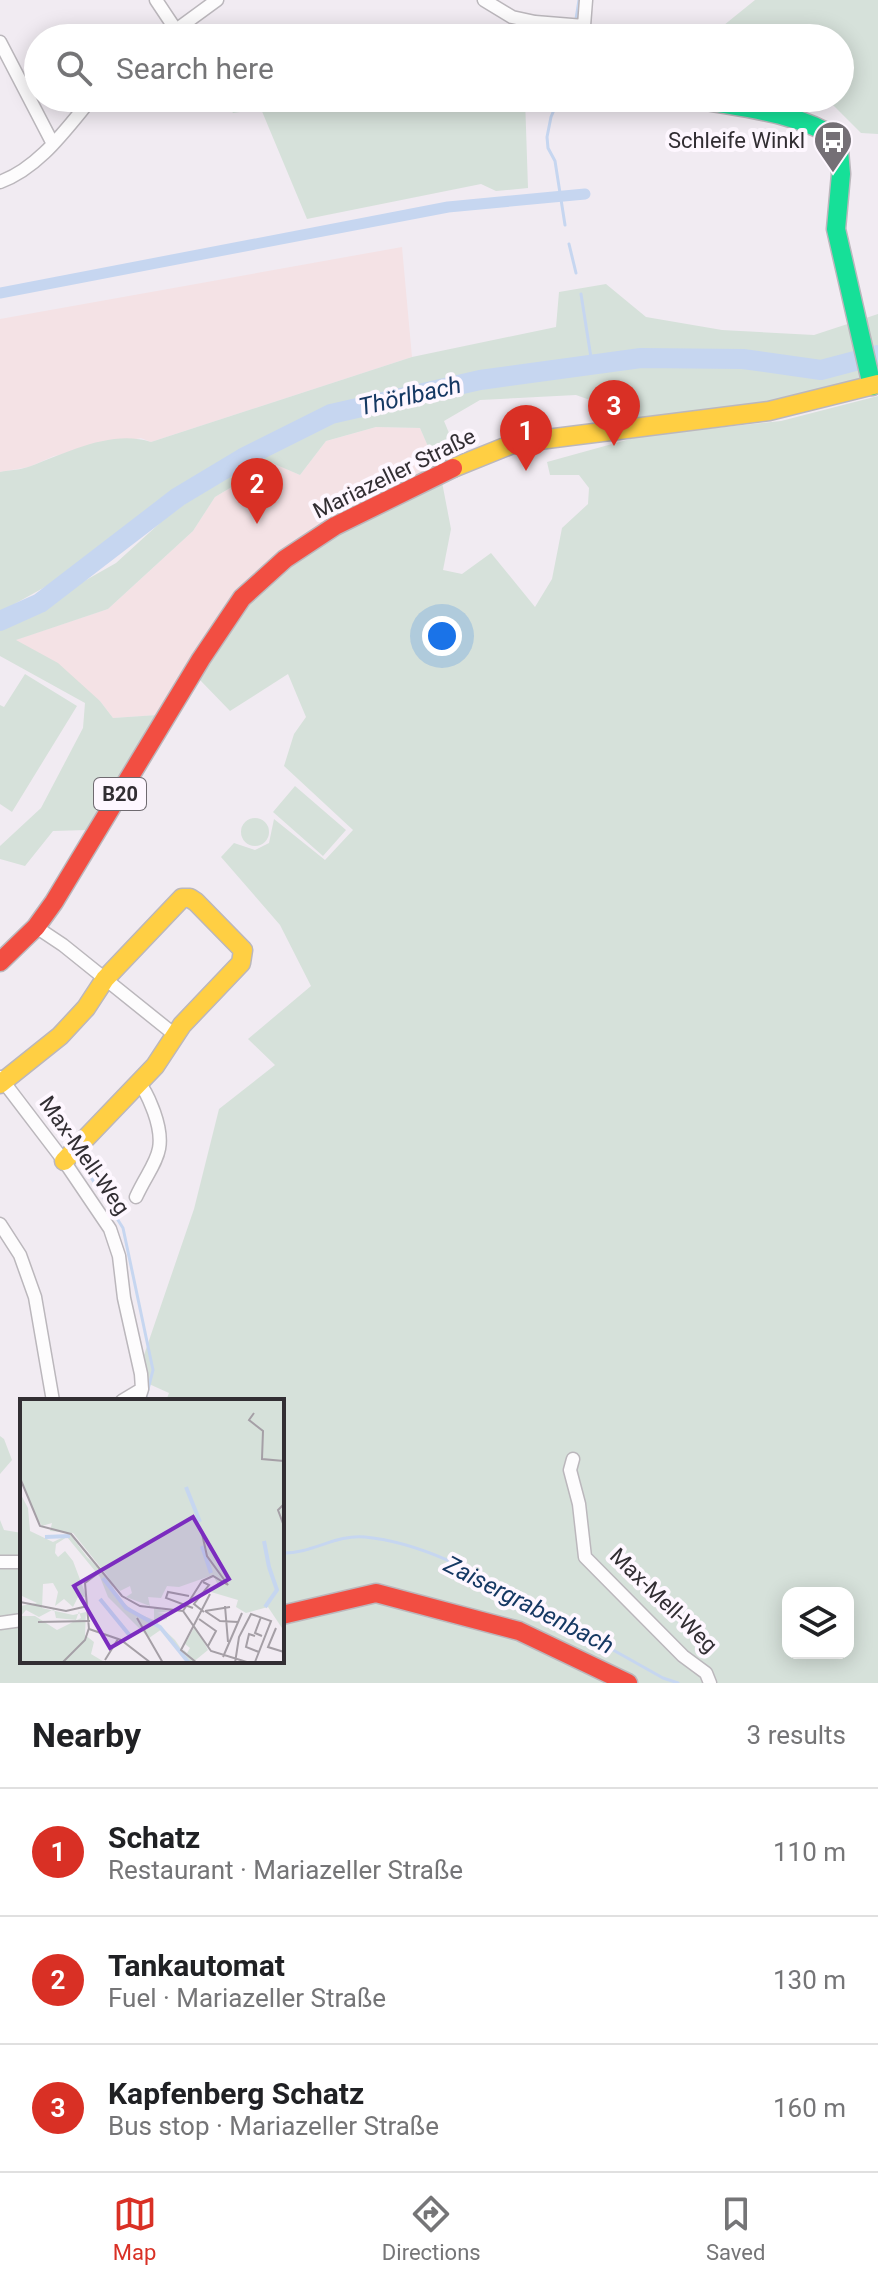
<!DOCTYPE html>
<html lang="en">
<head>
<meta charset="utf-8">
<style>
	:root { --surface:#fff; --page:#f2f2f2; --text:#202124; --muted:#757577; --line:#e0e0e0; --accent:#d93025 }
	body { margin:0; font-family:Roboto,sans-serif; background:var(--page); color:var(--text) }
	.controls { position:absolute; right:24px; bottom:24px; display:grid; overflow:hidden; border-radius:16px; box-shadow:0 4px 20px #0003 }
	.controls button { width:72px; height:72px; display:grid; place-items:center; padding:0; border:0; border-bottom:2px solid var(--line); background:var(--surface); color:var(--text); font:40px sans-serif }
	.you { position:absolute; left:442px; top:636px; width:28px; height:28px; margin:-20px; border:6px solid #fff; border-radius:50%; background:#1a73e8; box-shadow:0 0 0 12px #1a73e833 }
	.badge { display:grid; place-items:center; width:52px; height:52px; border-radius:50%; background:var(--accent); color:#fff; font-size:26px; font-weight:700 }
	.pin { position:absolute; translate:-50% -66px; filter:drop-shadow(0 2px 4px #0008) }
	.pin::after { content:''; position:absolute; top:42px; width:28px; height:24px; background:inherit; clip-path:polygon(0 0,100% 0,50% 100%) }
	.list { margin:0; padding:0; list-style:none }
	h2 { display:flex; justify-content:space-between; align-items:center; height:104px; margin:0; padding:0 32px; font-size:34px }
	h2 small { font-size:26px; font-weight:400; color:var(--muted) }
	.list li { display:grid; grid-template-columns:52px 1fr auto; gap:24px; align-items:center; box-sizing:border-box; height:128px; padding:0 32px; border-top:2px solid var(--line) }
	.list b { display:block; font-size:30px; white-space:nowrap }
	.list p { margin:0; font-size:26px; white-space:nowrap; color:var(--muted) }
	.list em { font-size:26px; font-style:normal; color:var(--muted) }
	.icon { flex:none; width:44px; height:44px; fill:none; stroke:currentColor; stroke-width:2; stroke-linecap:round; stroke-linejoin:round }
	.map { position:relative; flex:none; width:878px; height:1683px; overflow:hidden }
	.search { position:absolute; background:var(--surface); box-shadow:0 4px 20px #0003; left:24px; right:24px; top:24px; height:88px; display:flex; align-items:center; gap:20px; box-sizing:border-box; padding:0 28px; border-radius:44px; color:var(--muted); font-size:30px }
	.sheet { height:488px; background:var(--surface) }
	nav { display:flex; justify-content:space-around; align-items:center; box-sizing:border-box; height:112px; border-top:2px solid var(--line); background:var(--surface); font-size:22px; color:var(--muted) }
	nav a { display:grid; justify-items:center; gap:4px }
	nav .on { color:var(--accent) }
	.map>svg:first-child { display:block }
	.industrial { fill:#f4e2e5 }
	.green { fill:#d6e1da; fill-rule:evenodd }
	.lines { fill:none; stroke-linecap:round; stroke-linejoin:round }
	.stream { stroke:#c6d6f0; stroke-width:3 }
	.canal { stroke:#c6d6f0; stroke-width:11 }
	.river { stroke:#c6d6f0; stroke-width:20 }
	.street-casing { stroke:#bbb7bc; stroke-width:15 }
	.fast-casing { stroke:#bbb7bc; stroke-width:21 }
	.slow-casing { stroke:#bbb7bc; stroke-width:21 }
	.jam-casing { stroke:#bbb7bc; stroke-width:21 }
	.street { stroke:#fdfcfd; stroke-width:12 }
	.fast { stroke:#16e098; stroke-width:18 }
	.slow { stroke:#ffcf43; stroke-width:18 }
	.jam { stroke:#f24e42; stroke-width:18 }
	.labels { text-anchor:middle; stroke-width:8; stroke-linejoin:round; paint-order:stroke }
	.shield { fill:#fef7ff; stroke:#6f6a70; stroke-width:2 }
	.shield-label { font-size:20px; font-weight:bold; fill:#322e33 }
	.poi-label { font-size:22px; fill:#322e33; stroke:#fef7ff; text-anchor:end }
	.street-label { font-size:22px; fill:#322e33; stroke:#fef7ff }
	.water-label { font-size:24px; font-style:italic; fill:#153863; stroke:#fef7ff }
	.inset-river { fill:none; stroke:#c6d6f0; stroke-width:4 }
	.inset-road { fill:none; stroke:#a59fa6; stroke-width:2 }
	.view { fill:#7b2cbf; fill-opacity:0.15; stroke:#7b2cbf; stroke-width:4 }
	.inset-edge { fill:none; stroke:#322e33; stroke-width:4 }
</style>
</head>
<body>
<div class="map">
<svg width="878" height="1683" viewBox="0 0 878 1683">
	<rect width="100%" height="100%" fill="#f1ebf2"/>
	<path class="industrial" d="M 402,247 L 412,357 L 151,442 L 141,438 L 54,456 L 29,467 L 0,472 L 0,319 Z
		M 376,427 L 420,428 L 436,465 L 276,557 L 157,715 L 113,718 L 100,701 L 15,640 L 108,609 L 193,531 L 215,497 L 273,463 L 300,475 L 326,441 Z"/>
	<path class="green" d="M 755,0 L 878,0 L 878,134 L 861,133 L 833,105 L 808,98 L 840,98 L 840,38 L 708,38 Z
		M 223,98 L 525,98 L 528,188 L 496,191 L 481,184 L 307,219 L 261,109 L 233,113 Z
		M 606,284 L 646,317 L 722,330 L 814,335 L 878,314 L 878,347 L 817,364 L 741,350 L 639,352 L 566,360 L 425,384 L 328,408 L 184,483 L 63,577 L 0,612 L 0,472 C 10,470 21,470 31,466 C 66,453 112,429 151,442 L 412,357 L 556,327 L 559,292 Z
		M 878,360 L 878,373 L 780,404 L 640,418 L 576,395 L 480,400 L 444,421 L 459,457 L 436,465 L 420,428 L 376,427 L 326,441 L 300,475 L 272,463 L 215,497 L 193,531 L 108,609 L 16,640 L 58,663 L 100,701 L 113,718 L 157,715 L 87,830 L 53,831 L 25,866 L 0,859 L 0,846 L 41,808 L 83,728 L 85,703 L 0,656 L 0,629 L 116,563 L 161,522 L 225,473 L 317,427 L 426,398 L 614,369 L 715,364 L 822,374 Z
		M 878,396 L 878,1683 L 0,1683 L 0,1520 L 4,1530 L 22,1533 L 22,1661 L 282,1661 L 282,1401 L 166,1401 L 169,1393 L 149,1384 L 144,1355 L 194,1209 L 219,1109 L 275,1065 L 248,1039 L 311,986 L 280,925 L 221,857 L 234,843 L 255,850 L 269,843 L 274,819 L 325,860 L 353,830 L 284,766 L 294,734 L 306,717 L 288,674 L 230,711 L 200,680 C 220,647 240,611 268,584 C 313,542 387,509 442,482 L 451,529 L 443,570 L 462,574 L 491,553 L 535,607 L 552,579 L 562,528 L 588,504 L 589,488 L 579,475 L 550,475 L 547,462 L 641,436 L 781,421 ZM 788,1593 L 848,1593 L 848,1653 L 788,1653 Z
		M 25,674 L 77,706 L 12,812 L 0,804 L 0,705 L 4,707 Z
		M 295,786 L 346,830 L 323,856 L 273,812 Z
		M241 832a14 14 0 1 1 28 0a14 14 0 1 1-28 0Z
		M 0,1436 L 4,1439 L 12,1460 L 0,1474 Z"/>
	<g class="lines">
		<path class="stream" d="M 576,19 L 579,0
			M 574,38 L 574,35
			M 559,98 L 551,117 L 547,137 L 548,148 L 555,161 L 565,225
			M 569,244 L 576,273
			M 581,294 L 592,364
			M 80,1160 L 123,1228 L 153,1370 L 145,1401
			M 282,1553 C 311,1554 336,1534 365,1537 C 428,1543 486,1579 540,1609 C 581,1632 622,1655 663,1678 L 678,1683"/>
		<path class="canal" d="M 0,293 L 448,207 L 585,194"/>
		<path class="river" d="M 0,621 L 40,603 L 178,497 L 243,458 L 331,414 L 480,380 L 641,358 L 743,359 L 821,370 L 878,355"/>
		<g class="street-casing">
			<path id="street" d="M 156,0 L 176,30
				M 484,0 L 512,17 L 535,22 L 584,26 L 588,38
				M 584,26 L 586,0
				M 165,38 L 217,0
				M 0,42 L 53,144
				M 0,182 C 39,168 66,129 92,98
				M 36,927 L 63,945 L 175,1035
				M 0,1077 L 64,1161 L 110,1229 L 119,1256 L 124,1298 L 141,1374 L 142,1389 L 138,1401
				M 136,1197 C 152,1162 169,1154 154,1112 C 150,1102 147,1092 139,1083
				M 0,1224 L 20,1255 L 35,1297 L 53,1401
				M 122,1401 L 142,1389
				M 573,1459 L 570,1470 L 579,1504 L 585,1557 L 683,1656 L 706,1673 L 710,1683
				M 0,1562 L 22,1562
				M 0,1623 L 22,1620"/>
		</g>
		<g class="fast-casing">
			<path id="fast" d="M 690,98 C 739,108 796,111 838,139 L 841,174 L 836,229 L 872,386"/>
		</g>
		<g class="slow-casing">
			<path id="slow" d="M 453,468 L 515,443 L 769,411 L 878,384
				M 0,1084 L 60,1036 L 86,1008 L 105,979 L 182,898 L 190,898 L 196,902 L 243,950 L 241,963 L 182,1025 L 155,1066 L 64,1161"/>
		</g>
		<g class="jam-casing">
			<path id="jam" d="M 0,962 L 36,927 L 54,902 L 201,659 L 242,598 L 285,559 L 335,526 L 453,468
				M 282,1615 L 376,1593 L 519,1631 L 628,1683"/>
		</g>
		<use href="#street" class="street"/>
		<use href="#fast" class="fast"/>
		<use href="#slow" class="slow"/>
		<use href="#jam" class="jam"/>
	</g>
	<defs>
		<g id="bus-pin" transform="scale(2)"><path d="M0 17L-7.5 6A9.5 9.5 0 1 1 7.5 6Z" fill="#757076" stroke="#fef7ff"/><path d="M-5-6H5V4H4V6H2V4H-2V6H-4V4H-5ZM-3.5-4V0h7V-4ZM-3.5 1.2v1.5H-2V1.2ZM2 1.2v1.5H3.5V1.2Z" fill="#fff"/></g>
	</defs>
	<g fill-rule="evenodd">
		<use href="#bus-pin" x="833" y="140"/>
	</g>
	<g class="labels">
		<rect class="shield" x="94" y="778" width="52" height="32" rx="6"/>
		<g class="shield-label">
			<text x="120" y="801">B20</text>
		</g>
		<g class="poi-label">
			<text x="805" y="148">Schleife Winkl</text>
		</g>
		<g class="street-label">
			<text transform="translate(394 473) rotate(-26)" y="8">Mariazeller Straße</text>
			<text transform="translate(85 1155) rotate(55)" y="8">Max-Mell-Weg</text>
			<text transform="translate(664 1600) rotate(44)" y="8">Max-Mell-Weg</text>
		</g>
		<g class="water-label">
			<text transform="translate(410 396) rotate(-13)" y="8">Thörlbach</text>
			<text transform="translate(529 1605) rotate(27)" y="8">Zaisergrabenbach</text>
		</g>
	</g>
	<g transform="translate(20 1399)">
		<rect width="264" height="264" fill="#f1ebf2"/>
		<path d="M 1,0 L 264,0 L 264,232 L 248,208 L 226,214 L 216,208 L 218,201 L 191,193 L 198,186 L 193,176 L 159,188 L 147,187 L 141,199 L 128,198 L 130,207 L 106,198 L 112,194 L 110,187 L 100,192 L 90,182 L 98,199 L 116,214 L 134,221 L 134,209 L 150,212 L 137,214 L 147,215 L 147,220 L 136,223 L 155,241 L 166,257 L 163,250 L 167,254 L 170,249 L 165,245 L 175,227 L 188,251 L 172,264 L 158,252 L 142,230 L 129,239 L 88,198 L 80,178 L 47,138 L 36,145 L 35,154 L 38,158 L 45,152 L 53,162 L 67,199 L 59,196 L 53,208 L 44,200 L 35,207 L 38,193 L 33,184 L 23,185 L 22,209 L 53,216 L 66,213 L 65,236 L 74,243 L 71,255 L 86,264 L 0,264 L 0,207 L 17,204 L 2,197 L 0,202 L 0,94 L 8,109 L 10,132 L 33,143 L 50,135 L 67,158 L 90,180 L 53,134 L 30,132 L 32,124 L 22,127 L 16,118 L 1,79 ZM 34,210 L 36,219 L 56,221 L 59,212 L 61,219 L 37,231 L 15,217 L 1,217 L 6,211 L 19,218 Z" fill="#d6e1da" fill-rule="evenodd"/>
		<path class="inset-river" d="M 166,88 L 180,123M 25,138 L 50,137M 244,142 L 249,168M 182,147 L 191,174M 83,179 L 106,209 L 140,228 L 169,264M 80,200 L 111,238M 245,208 L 257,191 L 249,168"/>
		<path class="inset-road" d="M 234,14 L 229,21 L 243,32 L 242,60 L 264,62M 0,79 L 20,127 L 51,135 L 102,197 L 120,207 L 163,212 L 191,252 L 230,264M 264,105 L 258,111 L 264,127M 81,172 L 65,184 L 69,230 L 101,241 L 131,264M 183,183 L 189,186 L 174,205 L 184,213M 169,197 L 148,193 L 146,199 L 173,209M 0,203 L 46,212 L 68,207M 205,207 L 208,243M 163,212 L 182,182 L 193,177 L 208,186 L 187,157 L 181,130M 185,212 L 200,222 L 218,223M 185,212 L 210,208M 241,218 L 235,234 L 242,237M 117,219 L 143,264M 179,220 L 196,232 L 188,247M 18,223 L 70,222M 256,229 L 248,248 L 264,253M 235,237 L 229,235 L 226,248 L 239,253M 203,258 L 222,214M 85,261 L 98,240M 42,264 L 65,241 L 69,229M 177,264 L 161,251 L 190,195M 215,264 L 219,238 L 231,215 L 251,222 L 235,263"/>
		<path class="view" d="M 173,118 L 209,180 L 90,249 L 54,187 Z"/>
		<rect width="264" height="264" class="inset-edge"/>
	</g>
</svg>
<div class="controls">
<button><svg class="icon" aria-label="layers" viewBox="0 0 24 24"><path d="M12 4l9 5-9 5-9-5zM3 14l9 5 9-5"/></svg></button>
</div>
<div class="you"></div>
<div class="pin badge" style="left:526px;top:471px">1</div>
<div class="pin badge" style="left:257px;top:524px">2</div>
<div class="pin badge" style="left:614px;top:446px">3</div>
<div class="search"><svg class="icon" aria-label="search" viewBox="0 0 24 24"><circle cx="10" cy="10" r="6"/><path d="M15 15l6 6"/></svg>Search here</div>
</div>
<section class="sheet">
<h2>Nearby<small>3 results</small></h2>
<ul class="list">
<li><span class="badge">1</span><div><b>Schatz</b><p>Restaurant · Mariazeller Straße</p></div><em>110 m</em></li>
<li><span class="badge">2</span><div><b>Tankautomat</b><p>Fuel · Mariazeller Straße</p></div><em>130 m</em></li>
<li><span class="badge">3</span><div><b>Kapfenberg Schatz</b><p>Bus stop · Mariazeller Straße</p></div><em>160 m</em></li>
</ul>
</section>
<nav>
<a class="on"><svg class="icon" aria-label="map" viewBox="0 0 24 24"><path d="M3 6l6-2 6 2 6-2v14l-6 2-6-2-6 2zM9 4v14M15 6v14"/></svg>Map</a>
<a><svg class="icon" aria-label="directions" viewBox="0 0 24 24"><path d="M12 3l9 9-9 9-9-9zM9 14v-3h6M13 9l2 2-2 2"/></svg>Directions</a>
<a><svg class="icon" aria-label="saved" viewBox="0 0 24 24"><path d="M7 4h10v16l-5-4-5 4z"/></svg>Saved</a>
</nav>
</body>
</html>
